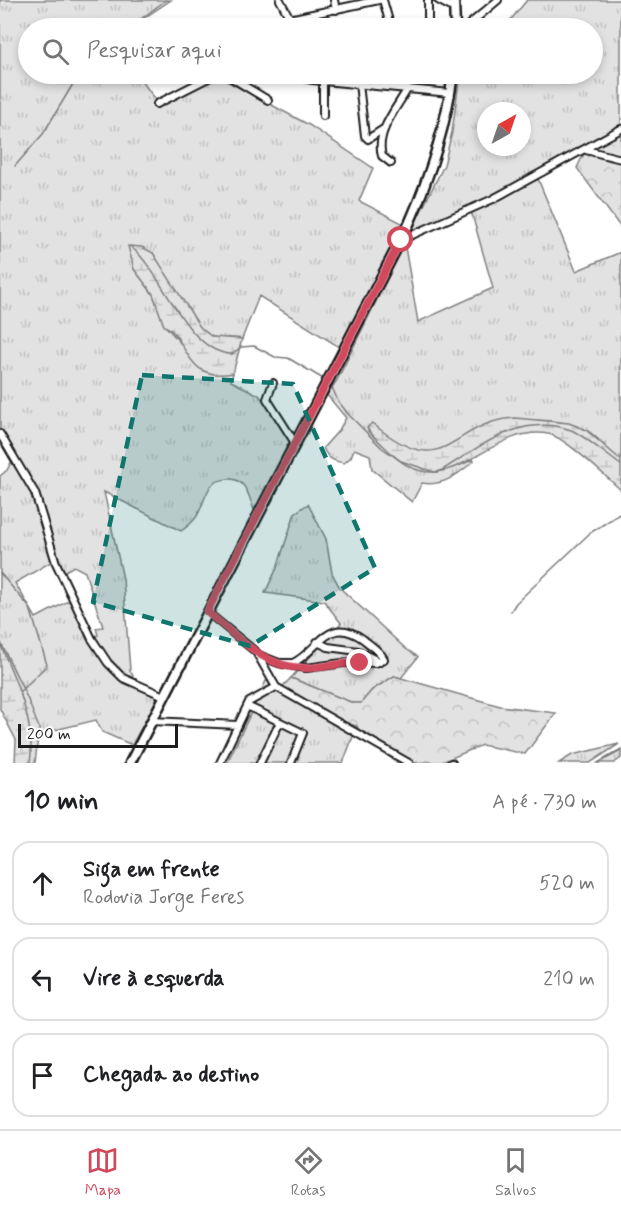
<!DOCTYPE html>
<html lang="pt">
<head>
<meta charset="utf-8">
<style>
	:root { --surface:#fff; --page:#f6f6f6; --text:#202124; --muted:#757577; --line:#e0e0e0; --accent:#d1495b }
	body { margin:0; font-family:Mynerve,sans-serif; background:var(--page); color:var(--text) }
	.compass { position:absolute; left:477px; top:102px; width:54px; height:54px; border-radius:50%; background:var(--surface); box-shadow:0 3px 9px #0003; rotate:40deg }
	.scale { position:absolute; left:18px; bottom:15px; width:160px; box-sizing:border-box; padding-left:6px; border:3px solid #1c1c1c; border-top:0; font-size:16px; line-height:21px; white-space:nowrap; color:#1c1c1c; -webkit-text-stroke:4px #fff; paint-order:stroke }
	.stop { position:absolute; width:18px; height:18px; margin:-14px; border:4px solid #d1495b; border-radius:50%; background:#fff }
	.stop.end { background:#d1495b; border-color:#fff; box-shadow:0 2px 6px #0008 }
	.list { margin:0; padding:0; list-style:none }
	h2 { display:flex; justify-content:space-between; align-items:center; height:78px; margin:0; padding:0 24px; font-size:26px }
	h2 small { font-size:20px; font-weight:400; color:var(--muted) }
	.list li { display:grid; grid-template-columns:39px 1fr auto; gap:18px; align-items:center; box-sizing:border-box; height:84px; margin:0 12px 12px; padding:0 12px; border:2px solid var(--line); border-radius:18px }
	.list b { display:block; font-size:22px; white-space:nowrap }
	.list p { margin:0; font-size:20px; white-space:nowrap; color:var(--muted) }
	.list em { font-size:20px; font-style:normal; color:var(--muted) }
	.icon { flex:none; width:33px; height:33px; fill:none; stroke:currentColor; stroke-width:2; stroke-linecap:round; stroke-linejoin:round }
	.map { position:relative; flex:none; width:621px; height:763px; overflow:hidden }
	.search { position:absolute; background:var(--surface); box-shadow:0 3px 9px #0003; left:18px; right:18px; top:18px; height:66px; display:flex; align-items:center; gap:15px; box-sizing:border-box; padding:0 21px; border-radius:33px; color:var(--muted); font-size:22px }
	.sheet { height:366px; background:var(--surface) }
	nav { display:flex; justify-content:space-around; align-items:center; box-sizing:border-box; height:84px; border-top:2px solid var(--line); background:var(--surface); font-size:16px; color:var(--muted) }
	nav a { display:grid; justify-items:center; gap:3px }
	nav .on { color:var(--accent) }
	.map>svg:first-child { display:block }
	.grass { fill:url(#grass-tufts); stroke:#7f7f7f; stroke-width:1.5; fill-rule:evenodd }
	.forest { fill:url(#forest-crowns); stroke:#7f7f7f; stroke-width:1.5 }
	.wetland { fill:url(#wetland-marsh); stroke:#7f7f7f; stroke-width:1.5 }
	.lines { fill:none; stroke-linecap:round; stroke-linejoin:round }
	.stream { stroke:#7a7a7a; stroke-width:1.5 }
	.minor-casing { stroke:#1c1c1c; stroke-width:10 }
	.major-casing { stroke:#1c1c1c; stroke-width:13 }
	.minor { stroke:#fff; stroke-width:6 }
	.major { stroke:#fff; stroke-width:8 }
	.route { stroke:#d1495b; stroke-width:8 }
	.marked { fill:#0f766e; fill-opacity:0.2; stroke:#0f766e; stroke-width:4.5; stroke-dasharray:12 8; stroke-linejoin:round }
</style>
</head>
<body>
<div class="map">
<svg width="621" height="763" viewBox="0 0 621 763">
	<defs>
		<pattern id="grass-tufts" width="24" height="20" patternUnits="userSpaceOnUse" patternTransform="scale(1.5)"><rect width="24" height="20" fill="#e2e2e2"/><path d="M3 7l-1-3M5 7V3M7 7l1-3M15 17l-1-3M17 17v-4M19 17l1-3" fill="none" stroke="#c1c1c1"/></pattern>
		<pattern id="forest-crowns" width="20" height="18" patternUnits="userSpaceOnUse" patternTransform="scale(1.5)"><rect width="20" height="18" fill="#e2e2e2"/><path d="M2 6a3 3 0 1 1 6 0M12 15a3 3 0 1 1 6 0" fill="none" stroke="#c1c1c1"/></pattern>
		<pattern id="wetland-marsh" width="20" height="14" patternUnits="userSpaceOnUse" patternTransform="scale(1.5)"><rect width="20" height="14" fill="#e2e2e2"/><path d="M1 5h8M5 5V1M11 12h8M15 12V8" fill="none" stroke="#c1c1c1"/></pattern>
	</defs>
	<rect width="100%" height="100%" fill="#fff"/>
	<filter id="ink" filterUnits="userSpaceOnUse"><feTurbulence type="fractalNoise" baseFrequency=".0167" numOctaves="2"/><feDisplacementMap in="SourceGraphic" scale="12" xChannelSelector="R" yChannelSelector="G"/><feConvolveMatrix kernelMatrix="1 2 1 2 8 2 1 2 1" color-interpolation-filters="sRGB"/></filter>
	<g filter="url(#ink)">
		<path class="grass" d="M 0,0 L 171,0 L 129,28 L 28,28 L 28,74 L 137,74 L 160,106 L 219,77 L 309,125 L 373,168 L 359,201 L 404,224 L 339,347 L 259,296 L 242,339 C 233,337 222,339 213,337 C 193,330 164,272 153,253 L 134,269 L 153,294 L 164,325 C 168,327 197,364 205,371 L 233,373 L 231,381 L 259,395 L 291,438 L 254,510 C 251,502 248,489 242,484 C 234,475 214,479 209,489 C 198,509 203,516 181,531 L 104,492 L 123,579 L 130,670 L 138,686 L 160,693 L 132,745 L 102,732 L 96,720 L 38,734 L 28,700 L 0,641 L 0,476 L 7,470 L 14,457 L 0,439 ZM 54,560 L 60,574 L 74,566 L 85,572 L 103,627 L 96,628 L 98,635 L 87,640 L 72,599 L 36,618 L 15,583 Z
			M 527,0 L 621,0 L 621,130 L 596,138 L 536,174 L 576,271 L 621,252 L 621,460 C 608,452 599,437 586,430 C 562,417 512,418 486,426 C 465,432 447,452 423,453 C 404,453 386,435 372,423 L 368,431 C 402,463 425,486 473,459 L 474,461 C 458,474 444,487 422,483 L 412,502 L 372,469 L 370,455 L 354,449 L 351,457 L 344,463 C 333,461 328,459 323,448 L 339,430 L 346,418 L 327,395 L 337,380 L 444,165 L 452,132 L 460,74 L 592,74 L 592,28 L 504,28 ZM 486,111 L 522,111 L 522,147 L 486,147 ZM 471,211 L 493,288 L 418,322 L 405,247 L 419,232 Z
			M 308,504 L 326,539 L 332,573 L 340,588 L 406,649 L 418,657 L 401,678 L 394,676 L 372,690 L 361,703 L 353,703 L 291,678 L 341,623 L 324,601 L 265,593 L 277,568 L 295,513 Z
			M 266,681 L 283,686 L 290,695 L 328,719 L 357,726 L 343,763 L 227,763 Z
			M 619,744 L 590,763 L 559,763 L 572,755 Z
			M 621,749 L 621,758 L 614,763 L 598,763 Z"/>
		<path class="forest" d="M 621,130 L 621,228 L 577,168 C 588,142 596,138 621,130 Z
			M 394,676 L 500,706 L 556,713 L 525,754 L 482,745 L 442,762 L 398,763 L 362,737 L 357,726 C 329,720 302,709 283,686 L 291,678 L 353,703 L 361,703 L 372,690 Z"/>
		<path class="wetland" d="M 128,246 L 142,247 L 153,253 L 200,327 L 212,337 L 242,339 L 233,373 C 182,383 188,334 164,326 L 153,294 L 134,269 Z
			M 515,418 L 569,423 L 586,430 L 621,460 L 621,490 C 607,478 564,436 548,434 C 488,423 447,511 389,451 C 382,444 372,436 367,428 L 372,423 C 449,487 447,422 515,418 Z
			M 0,641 L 28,700 L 39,728 L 35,763 L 15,763 L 16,740 L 0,709 Z"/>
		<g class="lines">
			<path class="stream" d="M 129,28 L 166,0
				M 15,166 L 43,134 L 76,79 L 83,74
				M 131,247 C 164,273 186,353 232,354 L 241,347 L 254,346 L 275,357 L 288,358 L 325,380
				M 331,385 L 338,401 L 349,415 L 382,448 L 401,461 L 434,472 L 439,472 C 478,448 521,412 571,430 C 581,433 609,457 621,465
				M 0,573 L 30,608 L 47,665 L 20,692
				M 511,611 L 516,603 L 590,533 L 621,513
				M 0,643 C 15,681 36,721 30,763
				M 598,763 L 621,751"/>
			<g class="minor-casing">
				<path id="minor" d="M 280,0 L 295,28
					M 334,0 L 336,10
					M 383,0 L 391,28
					M 438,0 L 455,9
					M 289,19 L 379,0
					M 428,28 L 428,0
					M 465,28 L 498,0
					M 225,74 L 268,100
					M 284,74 L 313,80 L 450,93
					M 319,74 L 323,81 L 323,116
					M 359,84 L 365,136 L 368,139 L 385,128
					M 157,104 L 216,74
					M 586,150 L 621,159
					M 391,163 L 382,156 C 375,132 397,108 408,88
					M 401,240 L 493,199 L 621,129
					M 273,383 L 267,399 L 295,443
					M 0,434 L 35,493 L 56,563 L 92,639 L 108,663 L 123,678 L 164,696
					M 207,612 L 256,652 L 276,687 L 409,763
					M 317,642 L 328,647 L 358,651 L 380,662
					M 258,655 L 279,663 L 293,663 C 319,651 327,614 363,639 C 370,645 380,651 384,659 L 375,663 L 350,662 L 306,668 L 279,663
					M 247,706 L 303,733 L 291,763
					M 151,721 L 238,725
					M 220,763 L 249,702 L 276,687
					M 260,763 L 280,722
					M 451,763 L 452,763"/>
			</g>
			<g class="major-casing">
				<path id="major" d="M 454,0 L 455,28
					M 130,763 L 409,224 C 430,176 446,126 453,74"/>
			</g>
			<use href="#minor" class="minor"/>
			<use href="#major" class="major"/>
		</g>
	</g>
	<g class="lines" filter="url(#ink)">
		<path class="route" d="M 360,663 C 341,662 324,668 305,668 C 265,669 236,635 207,612 L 401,240"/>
	</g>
	<path class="marked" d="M 142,375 L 293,384 L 375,568 L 250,646 L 93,602 Z"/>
</svg>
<svg class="compass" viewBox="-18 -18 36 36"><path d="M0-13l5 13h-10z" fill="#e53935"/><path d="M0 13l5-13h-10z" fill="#757577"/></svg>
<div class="scale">200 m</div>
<div class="stop" style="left:401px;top:240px"></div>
<div class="stop end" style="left:360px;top:663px"></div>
<div class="search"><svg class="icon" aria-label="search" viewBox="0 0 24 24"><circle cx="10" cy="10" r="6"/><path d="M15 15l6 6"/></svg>Pesquisar aqui</div>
</div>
<section class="sheet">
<h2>10 min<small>A pé · 730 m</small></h2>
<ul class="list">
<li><svg class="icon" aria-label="ahead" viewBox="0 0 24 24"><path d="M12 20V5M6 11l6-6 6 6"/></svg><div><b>Siga em frente</b><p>Rodovia Jorge Feres</p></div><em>520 m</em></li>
<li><svg class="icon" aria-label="left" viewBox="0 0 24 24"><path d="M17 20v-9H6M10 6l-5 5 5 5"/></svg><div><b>Vire à esquerda</b></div><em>210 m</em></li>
<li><svg class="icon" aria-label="arrive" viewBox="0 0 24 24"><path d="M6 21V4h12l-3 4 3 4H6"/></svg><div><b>Chegada ao destino</b></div></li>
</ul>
</section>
<nav>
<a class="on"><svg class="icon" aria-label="map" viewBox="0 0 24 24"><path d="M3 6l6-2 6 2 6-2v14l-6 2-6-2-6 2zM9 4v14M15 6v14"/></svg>Mapa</a>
<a><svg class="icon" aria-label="directions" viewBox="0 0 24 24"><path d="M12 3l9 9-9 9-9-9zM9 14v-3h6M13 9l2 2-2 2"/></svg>Rotas</a>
<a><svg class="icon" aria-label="saved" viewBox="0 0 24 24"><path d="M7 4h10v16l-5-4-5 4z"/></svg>Salvos</a>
</nav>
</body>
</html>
